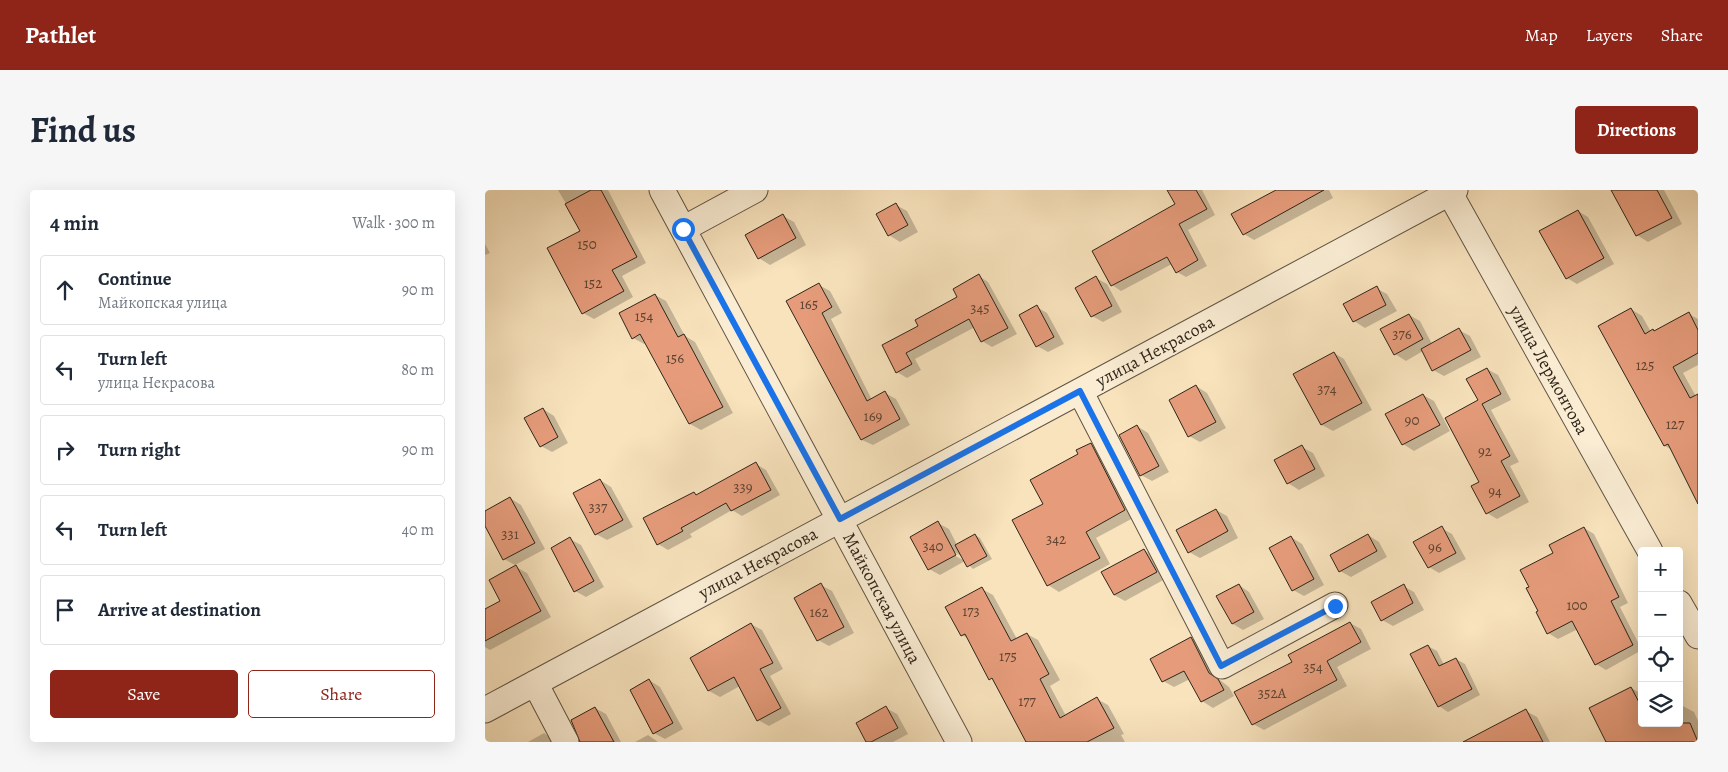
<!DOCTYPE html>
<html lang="en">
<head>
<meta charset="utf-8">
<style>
	:root { --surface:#fff; --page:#f6f6f7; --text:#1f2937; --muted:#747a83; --line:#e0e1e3; --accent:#8f2418 }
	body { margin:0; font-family:Alegreya,serif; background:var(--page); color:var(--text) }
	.controls { position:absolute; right:15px; bottom:15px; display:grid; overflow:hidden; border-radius:5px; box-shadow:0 5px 20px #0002 }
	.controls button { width:45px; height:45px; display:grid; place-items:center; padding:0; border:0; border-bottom:1px solid var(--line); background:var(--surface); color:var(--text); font:25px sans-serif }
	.stop { position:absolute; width:15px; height:15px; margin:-11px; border:4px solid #1a73e8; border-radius:50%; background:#fff }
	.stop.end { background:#1a73e8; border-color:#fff; box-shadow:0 1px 5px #0008 }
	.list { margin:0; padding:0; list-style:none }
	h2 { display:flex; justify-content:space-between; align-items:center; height:65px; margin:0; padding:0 20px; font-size:21px }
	h2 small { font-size:16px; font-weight:400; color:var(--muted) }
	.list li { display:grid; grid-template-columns:32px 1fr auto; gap:15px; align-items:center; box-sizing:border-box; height:70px; margin:0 10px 10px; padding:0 10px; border:1px solid var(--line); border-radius:5px }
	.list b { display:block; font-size:19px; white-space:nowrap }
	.list p { margin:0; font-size:16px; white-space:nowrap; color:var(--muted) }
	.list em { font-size:16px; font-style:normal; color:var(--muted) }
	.actions { display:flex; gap:10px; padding:15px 20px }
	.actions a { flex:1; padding:11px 0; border:1px solid var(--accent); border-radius:5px; text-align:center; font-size:18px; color:var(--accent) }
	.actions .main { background:var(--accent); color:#fff }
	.icon { flex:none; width:28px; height:28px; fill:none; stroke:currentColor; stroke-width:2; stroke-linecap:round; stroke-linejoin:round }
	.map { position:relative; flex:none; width:1213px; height:552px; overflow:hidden; border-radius:5px }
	header { display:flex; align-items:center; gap:30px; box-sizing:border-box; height:70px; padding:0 25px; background:var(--accent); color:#fff }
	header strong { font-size:24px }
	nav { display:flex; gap:28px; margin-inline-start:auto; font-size:18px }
	.intro { display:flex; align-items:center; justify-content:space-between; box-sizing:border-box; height:120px; padding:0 30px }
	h1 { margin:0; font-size:35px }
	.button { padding:12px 22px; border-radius:5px; background:var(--accent); color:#fff; font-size:18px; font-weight:700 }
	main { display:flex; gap:30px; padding:0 30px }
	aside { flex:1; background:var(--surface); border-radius:5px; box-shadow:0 5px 20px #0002 }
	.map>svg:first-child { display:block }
	.shadow { fill:#0003; fill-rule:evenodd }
	.building { fill:#e69c7b; stroke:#2f251a }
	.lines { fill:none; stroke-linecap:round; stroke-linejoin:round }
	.minor-casing { stroke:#615443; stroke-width:27 }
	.minor { stroke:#faedd4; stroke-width:25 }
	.route { stroke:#1a73e8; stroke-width:6 }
	.labels { text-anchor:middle; stroke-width:4; stroke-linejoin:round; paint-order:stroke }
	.number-label { font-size:15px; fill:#5d4332 }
	.street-label { font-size:18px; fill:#2f251a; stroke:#faedd4 }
</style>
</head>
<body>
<header>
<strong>Pathlet</strong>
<nav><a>Map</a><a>Layers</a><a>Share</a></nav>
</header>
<div class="intro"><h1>Find us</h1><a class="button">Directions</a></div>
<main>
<aside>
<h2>4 min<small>Walk · 300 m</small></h2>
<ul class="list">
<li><svg class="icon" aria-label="ahead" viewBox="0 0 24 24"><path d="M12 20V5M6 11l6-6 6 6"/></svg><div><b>Continue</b><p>Майкопская улица</p></div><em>90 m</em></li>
<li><svg class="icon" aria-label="left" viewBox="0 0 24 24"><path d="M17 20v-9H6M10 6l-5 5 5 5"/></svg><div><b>Turn left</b><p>улица Некрасова</p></div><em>80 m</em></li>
<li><svg class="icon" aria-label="right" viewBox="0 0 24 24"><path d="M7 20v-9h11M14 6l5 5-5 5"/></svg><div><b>Turn right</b></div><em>90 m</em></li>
<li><svg class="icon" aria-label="left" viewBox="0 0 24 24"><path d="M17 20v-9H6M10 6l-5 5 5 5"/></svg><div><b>Turn left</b></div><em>40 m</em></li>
<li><svg class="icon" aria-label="arrive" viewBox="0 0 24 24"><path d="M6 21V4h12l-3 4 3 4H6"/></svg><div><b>Arrive at destination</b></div></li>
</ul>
<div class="actions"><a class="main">Save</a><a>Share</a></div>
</aside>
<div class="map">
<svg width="1213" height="552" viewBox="0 0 1213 552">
	<rect width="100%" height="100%" fill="#f8e3bd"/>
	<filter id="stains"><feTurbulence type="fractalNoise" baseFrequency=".004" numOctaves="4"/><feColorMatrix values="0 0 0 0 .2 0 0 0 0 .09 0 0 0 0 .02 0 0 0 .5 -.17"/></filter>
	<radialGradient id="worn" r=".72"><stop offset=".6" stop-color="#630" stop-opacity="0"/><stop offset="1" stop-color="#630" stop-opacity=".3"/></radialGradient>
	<path class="shadow" d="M 73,0 L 123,0 L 161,73 L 137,86 L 148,107 L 109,129 L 98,123 L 97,41 Z
		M 684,0 L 717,0 L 730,25 L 703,40 L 722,76 L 701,87 L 692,82 L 687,74 L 636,101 L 627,95 L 692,15 Z
		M 793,0 L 844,0 L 848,8 L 769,50 L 759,44 Z
		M 1128,0 L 1179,0 L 1197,34 L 1163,52 L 1152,45 Z
		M 411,15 L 422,21 L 433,42 L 415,52 L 404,45 Z
		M 1093,21 L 1103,27 L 1129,74 L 1092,94 L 1082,88 Z
		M 298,26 L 309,32 L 321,55 L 285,75 L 274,68 Z
		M 0,54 L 5,63 L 0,65 Z
		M 494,86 L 503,92 L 532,144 L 507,157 L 497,151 L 490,137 L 430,169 L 436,180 L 422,188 L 412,182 L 398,156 L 435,136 L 474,107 Z
		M 611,88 L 622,94 L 637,122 L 618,132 L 607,126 Z
		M 334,95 L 345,101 L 357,123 L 346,129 L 387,210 L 400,203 L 411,209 L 425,235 L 388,255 L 377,250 L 303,112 Z
		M 891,98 L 902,104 L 912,121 L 880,138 L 869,131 L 860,114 Z
		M 170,105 L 181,111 L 200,146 L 210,152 L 248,223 L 216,240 L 205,234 L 161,153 L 159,154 L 148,148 Z
		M 552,117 L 562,123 L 579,154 L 563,162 L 552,156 Z
		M 1146,119 L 1157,126 L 1166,142 L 1170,142 L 1204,124 L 1213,129 L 1213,175 L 1198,183 L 1213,210 L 1213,300 L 1205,296 L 1187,260 L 1180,256 Z
		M 924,125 L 935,131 L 947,154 L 974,140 L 985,146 L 996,167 L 959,186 L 948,180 L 938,161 L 921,171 L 910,164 Z
		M 849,163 L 859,169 L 887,220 L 848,241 L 837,235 Z
		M 1002,179 L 1013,185 L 1026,210 L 1006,220 L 1034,272 L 1025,276 L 1044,312 L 1012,329 L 1002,323 L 996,292 L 994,210 Z
		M 711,196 L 722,203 L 741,238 L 715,252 L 704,246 Z
		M 938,205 L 949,211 L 965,241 L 929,261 L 918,254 Z
		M 58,219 L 69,226 L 83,253 L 67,262 L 56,256 Z
		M 652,236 L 663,243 L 684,282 L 667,291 L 656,285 Z
		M 606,254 L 616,260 L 650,327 L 611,348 L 625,374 L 574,402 L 563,395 L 559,314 L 595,265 Z
		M 817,257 L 828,263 L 840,286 L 814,300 L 803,293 L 791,271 Z
		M 271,274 L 281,280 L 295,305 L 257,326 L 247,320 L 205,344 L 207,347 L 183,360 L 173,354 L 209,303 L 213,306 Z
		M 115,290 L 126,297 L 148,337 L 122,350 L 111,344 Z
		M 25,308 L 36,315 L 60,359 L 30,375 L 19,369 L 0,333 L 0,322 Z
		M 731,320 L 742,326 L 753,348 L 715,368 L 704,362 Z
		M 453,333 L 464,339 L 472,355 L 490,345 L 495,348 L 507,369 L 488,379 L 480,371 L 455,385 L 444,379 ZM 466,360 L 478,367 L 478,370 L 465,363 Z
		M 956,338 L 967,344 L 981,369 L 954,383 L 944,377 Z
		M 1099,338 L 1109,344 L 1143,413 L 1135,417 L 1157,460 L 1121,480 L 1111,474 L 1093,439 L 1073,449 L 1063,443 L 1045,397 L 1070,363 Z
		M 883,345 L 894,352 L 902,367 L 866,387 L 855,381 Z
		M 806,347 L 817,354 L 839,395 L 819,406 L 808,400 Z
		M 85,349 L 96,355 L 119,397 L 101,407 L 90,401 Z
		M 659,360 L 670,367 L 682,388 L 640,411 L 629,405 Z
		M 31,377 L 42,383 L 66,427 L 5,460 L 0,457 L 0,420 L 17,411 Z
		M 336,395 L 347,401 L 369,443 L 344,456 L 333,450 Z
		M 754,395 L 764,402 L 779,429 L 758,440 L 748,434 Z
		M 918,396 L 929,402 L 939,420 L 908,436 L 897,430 Z
		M 497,399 L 508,405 L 532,449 L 542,444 L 553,450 L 575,490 L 565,496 L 581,526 L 612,509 L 623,515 L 639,544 L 636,545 L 640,552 L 543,552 L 484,449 L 477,445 Z
		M 865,433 L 876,439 L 886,459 L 852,477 L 862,496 L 779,540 L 768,534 L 809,472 Z
		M 266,434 L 277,440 L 298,479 L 285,486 L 306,524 L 284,536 L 273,530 L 255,496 L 235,507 L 224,501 Z
		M 706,448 L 717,455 L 735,490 L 744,497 L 749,506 L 728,518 L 717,511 L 705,489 L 689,497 L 678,491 Z
		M 943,456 L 952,461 L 959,475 L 971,469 L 980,474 L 995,505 L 963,522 L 954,516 Z
		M 164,490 L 175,497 L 198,539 L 180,549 L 169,543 Z
		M 1146,498 L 1157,504 L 1157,533 L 1194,533 L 1194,514 L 1209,522 L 1213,531 L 1213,552 L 1120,552 Z
		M 110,518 L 121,524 L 136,552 L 97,552 Z
		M 401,518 L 412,524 L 423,544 L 408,552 L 382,552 Z
		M 1041,521 L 1052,527 L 1065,552 L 1006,552 Z
		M 59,543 L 72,552 L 43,552 Z
		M 163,545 L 173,552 L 150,552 Z"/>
	<path class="building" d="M 106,0 L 116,0 L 152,67 L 127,80 L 139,101 L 97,124 L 62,58 L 95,41 L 80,14 Z
		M 682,0 L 711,0 L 722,19 L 694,34 L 713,70 L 691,83 L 682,67 L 626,96 L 607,61 L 690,14 Z
		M 791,0 L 839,0 L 758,45 L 746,24 Z
		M 1126,0 L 1172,0 L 1187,28 L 1151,46 Z
		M 411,13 L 423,35 L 403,46 L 391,24 Z
		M 1093,20 L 1119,68 L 1081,89 L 1054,41 Z
		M 298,24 L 311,48 L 273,69 L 260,45 Z
		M 494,84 L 523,138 L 496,152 L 484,129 L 421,163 L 427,174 L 411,183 L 397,155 L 433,136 L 430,130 L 472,107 L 468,99 Z
		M 611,86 L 627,116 L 606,127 L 590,98 Z
		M 334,93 L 347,117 L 337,123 L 382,211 L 400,201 L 415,229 L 376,250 L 301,111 Z
		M 892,96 L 901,115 L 868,132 L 858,114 Z
		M 170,104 L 193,147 L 199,144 L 238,217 L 204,234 L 155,144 L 147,149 L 134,123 Z
		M 552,115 L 569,147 L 551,157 L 534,125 Z
		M 1146,118 L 1160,144 L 1168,139 L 1169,141 L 1204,122 L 1213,140 L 1213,163 L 1188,177 L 1205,208 L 1213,204 L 1213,314 L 1183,254 L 1179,256 L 1113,136 Z
		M 924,124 L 938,149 L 909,165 L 895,139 Z
		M 974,138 L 986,160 L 947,181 L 936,159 Z
		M 849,162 L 877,213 L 836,235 L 808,184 Z
		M 1002,178 L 1016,204 L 997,214 L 1025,266 L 1016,271 L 1035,306 L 1001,324 L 986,296 L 994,292 L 960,228 L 993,210 L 981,189 Z
		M 711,195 L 731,232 L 703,247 L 684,210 Z
		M 938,204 L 955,235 L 917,255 L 900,224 Z
		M 58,218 L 73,247 L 55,257 L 39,228 Z
		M 652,235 L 674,276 L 655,286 L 634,245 Z
		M 606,253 L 640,320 L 601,342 L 615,368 L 562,396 L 527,330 L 558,314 L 545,290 L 593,264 L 591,260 Z
		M 817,255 L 830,279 L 802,294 L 789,270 Z
		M 271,272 L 286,300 L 246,321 L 241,313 L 196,338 L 198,341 L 172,355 L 158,328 L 209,302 L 211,305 Z
		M 115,289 L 138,330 L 110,345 L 88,303 Z
		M 25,307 L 50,353 L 18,370 L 0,336 L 0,321 Z
		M 731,319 L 743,341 L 703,363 L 691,340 Z
		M 453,331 L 471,365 L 443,380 L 425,347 Z
		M 957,336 L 971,363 L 943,378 L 928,352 Z
		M 1099,337 L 1134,407 L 1126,411 L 1148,455 L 1110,475 L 1087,431 L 1062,444 L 1051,422 L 1053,421 L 1041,398 L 1044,397 L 1035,380 L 1068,363 L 1064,355 Z
		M 490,344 L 502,366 L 482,377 L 470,355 Z
		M 883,344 L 892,361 L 854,382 L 845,365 Z
		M 806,346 L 829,389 L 807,401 L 784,358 Z
		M 85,347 L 109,391 L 89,402 L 66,358 Z
		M 659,359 L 672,382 L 629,405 L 616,382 Z
		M 31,375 L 56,421 L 0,451 L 0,419 L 15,411 L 4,390 Z
		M 336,393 L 359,437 L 332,451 L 309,408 Z
		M 754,394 L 769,422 L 747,434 L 731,406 Z
		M 919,394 L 928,413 L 896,431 L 886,412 Z
		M 497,397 L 526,451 L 542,443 L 564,484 L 555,489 L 575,528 L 612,507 L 629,538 L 602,552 L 541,552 L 507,488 L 504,490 L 480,444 L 476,446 L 460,417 Z
		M 865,432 L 876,452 L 842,471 L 852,490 L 767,535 L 749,502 L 807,472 L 803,465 Z
		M 266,433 L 288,473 L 275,479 L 296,518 L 272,531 L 249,487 L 223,501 L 205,468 Z
		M 706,447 L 724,483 L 733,489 L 739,500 L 716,512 L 699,481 L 677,492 L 665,469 Z
		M 943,455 L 954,476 L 971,468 L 987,499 L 953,517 L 925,464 Z
		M 164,489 L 188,533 L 168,544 L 145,500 Z
		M 1146,497 L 1157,518 L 1157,533 L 1205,533 L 1213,552 L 1121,552 L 1104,518 Z
		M 401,516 L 413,538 L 386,552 L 381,552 L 371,533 Z
		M 110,517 L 129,552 L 95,552 L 86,530 Z
		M 1041,519 L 1058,552 L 978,552 Z"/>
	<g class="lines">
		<g class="minor-casing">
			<path id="minor" d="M 177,0 L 474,552
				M 963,0 L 1165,361
				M 198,39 L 270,0
				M 595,201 L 737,476 L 850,415
				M 1194,413 L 1213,446
				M 50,493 L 81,552
				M 0,520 L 970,0"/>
		</g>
		<use href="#minor" class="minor"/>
	</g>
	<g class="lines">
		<path class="route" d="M 198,39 L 355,329 L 595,201 L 736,476 L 850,416"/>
	</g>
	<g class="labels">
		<g class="number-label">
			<text x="102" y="59">150</text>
			<text x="108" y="98">152</text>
			<text x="324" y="119">165</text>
			<text x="495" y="123">345</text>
			<text x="159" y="131">154</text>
			<text x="917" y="149">376</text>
			<text x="190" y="173">156</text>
			<text x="1160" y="180">125</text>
			<text x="842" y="204">374</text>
			<text x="388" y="231">169</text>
			<text x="927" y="235">90</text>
			<text x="1190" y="239">127</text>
			<text x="1000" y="266">92</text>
			<text x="258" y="302">339</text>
			<text x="1010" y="306">94</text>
			<text x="113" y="322">337</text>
			<text x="25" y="349">331</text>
			<text x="571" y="354">342</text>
			<text x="448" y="361">340</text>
			<text x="950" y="362">96</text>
			<text x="1092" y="420">100</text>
			<text x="486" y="426">173</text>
			<text x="334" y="427">162</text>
			<text x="523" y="471">175</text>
			<text x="828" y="482">354</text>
			<text x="787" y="508">352А</text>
			<text x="542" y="516">177</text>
		</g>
		<g class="street-label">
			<text transform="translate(670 161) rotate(-28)" y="6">улица Некрасова</text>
			<text transform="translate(1064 180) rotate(61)" y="6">улица Лермонтова</text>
			<text transform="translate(273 373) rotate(-28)" y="6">улица Некрасова</text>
			<text transform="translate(397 408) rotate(62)" y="6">Майкопская улица</text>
		</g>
	</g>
	<rect width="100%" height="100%" filter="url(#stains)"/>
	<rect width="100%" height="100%" fill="url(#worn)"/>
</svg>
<div class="controls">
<button>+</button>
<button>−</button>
<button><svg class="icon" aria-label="locate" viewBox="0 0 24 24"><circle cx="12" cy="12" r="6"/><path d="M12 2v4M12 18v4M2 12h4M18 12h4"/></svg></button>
<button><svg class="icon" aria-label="layers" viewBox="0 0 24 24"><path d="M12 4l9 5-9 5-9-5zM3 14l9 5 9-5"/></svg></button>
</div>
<div class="stop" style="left:198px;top:39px"></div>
<div class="stop end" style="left:850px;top:416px"></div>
</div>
</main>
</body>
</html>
